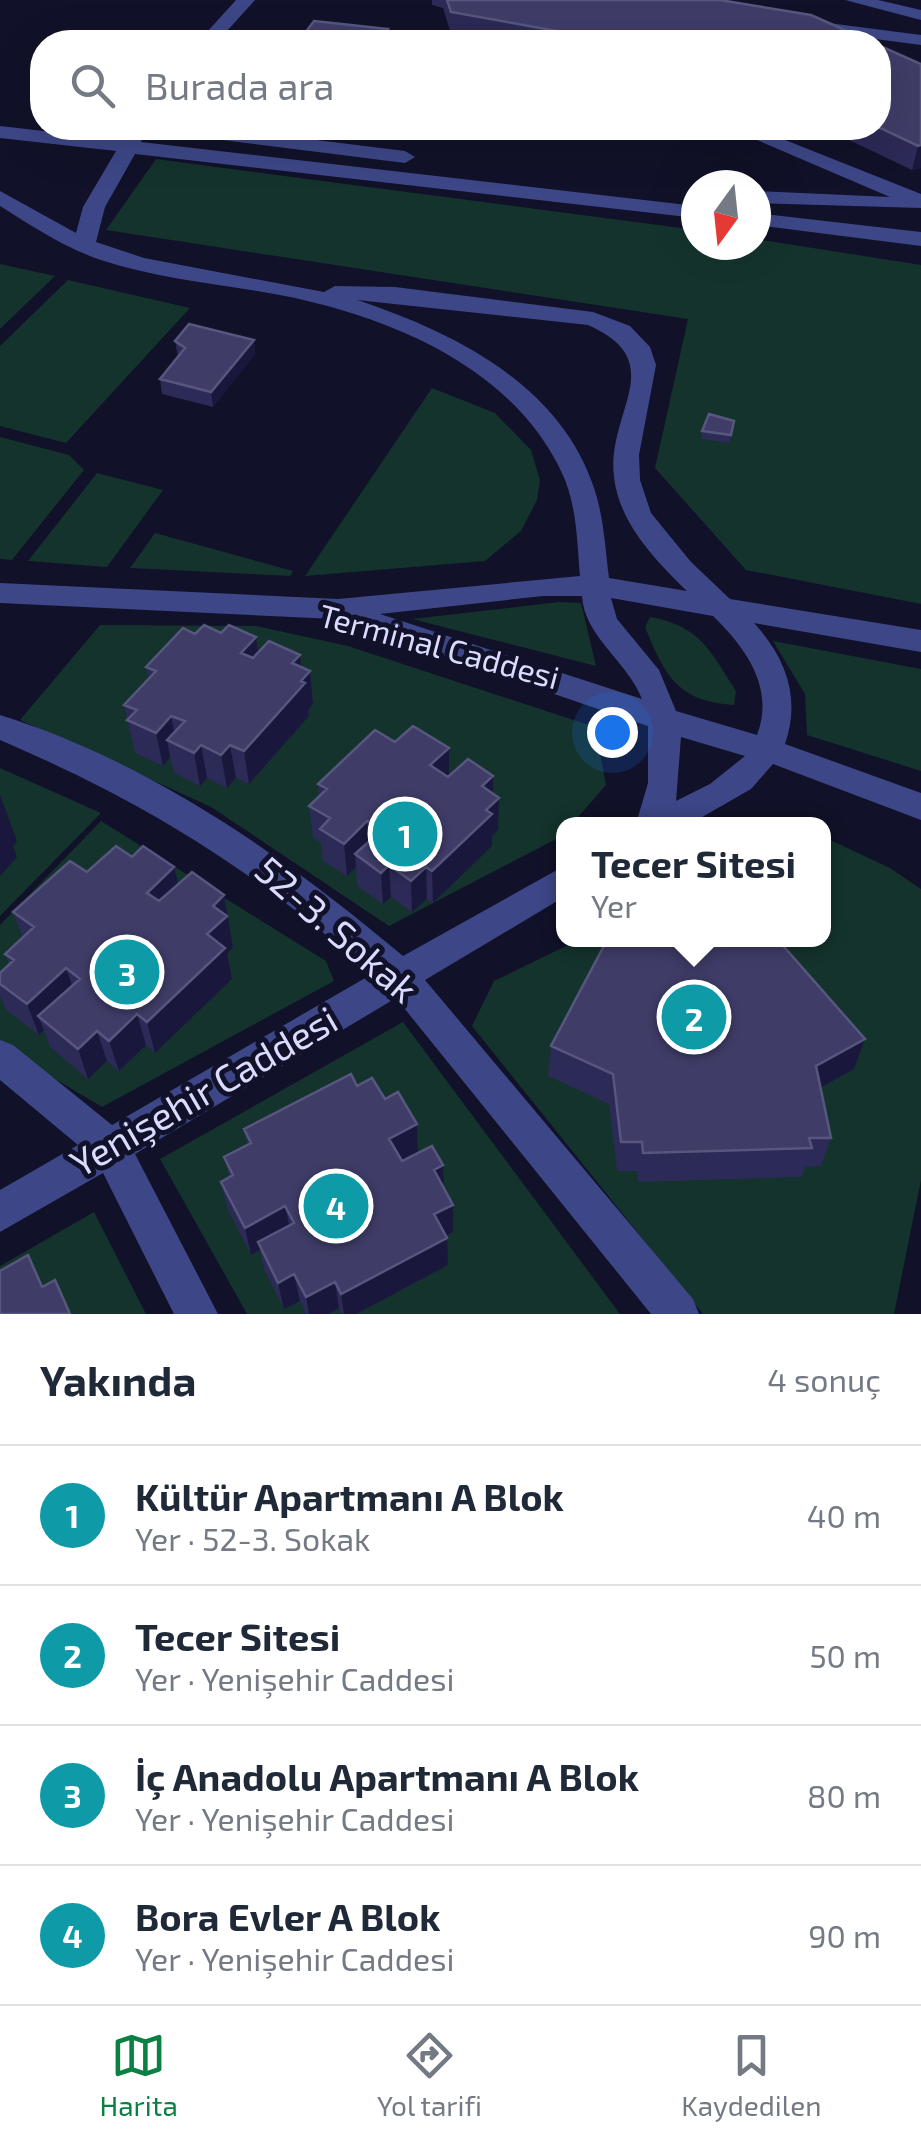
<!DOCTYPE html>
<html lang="tr">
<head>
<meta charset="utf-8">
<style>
	:root { --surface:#fff; --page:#f6f6f7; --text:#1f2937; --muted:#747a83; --line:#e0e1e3; --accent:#0b8043 }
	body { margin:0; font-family:"Exo 2",sans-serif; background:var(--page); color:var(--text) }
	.compass { position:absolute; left:681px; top:170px; width:90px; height:90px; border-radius:50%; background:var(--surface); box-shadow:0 10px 40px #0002; rotate:195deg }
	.you { position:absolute; left:612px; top:732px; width:35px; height:35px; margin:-25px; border:8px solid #fff; border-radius:50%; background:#1a73e8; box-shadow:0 0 0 15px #1a73e833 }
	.badge { display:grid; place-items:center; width:65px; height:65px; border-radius:50%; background:var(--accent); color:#fff; font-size:32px; font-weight:700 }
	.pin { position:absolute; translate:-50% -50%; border:5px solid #fff; box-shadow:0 2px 10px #0006 }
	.popup { position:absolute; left:556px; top:817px; width:275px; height:130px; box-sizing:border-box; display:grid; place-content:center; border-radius:20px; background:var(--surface); filter:drop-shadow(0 2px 8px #0005); font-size:32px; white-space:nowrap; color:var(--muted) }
	.popup b { font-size:38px; color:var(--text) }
	.popup::after { content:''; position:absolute; left:50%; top:100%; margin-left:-20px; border:20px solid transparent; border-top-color:var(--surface) }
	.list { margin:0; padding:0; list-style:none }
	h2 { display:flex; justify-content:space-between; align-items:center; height:130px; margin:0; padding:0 40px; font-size:42px }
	h2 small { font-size:32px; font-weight:400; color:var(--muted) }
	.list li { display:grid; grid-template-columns:65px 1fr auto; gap:30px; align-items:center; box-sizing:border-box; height:140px; padding:0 40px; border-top:2px solid var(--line) }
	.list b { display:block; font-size:38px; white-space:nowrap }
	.list p { margin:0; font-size:32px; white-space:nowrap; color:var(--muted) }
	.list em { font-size:32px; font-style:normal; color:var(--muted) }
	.icon { flex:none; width:55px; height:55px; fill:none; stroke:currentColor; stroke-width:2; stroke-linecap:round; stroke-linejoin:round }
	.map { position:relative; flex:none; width:921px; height:1314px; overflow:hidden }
	.search { position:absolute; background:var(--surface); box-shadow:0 10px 40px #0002; left:30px; right:30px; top:30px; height:110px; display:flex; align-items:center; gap:25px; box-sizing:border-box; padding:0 35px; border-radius:40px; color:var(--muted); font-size:38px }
	.sheet { height:690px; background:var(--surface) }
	nav { display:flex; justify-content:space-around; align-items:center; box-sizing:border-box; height:140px; border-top:2px solid var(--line); background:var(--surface); font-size:28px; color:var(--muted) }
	nav a { display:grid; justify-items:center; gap:5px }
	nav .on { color:var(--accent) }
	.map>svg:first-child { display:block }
	.green { fill:#14332c }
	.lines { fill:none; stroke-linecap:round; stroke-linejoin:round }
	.minor { fill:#3d4787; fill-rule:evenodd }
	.wall { fill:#2c2a56 }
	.shaded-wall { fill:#19183c }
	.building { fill:#3f3d68; stroke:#57567f; stroke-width:2.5 }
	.labels { text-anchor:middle; stroke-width:10; stroke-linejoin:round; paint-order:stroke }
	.street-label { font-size:32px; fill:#d9dcfe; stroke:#111129 }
	.near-street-label { font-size:38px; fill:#d9dcfe; stroke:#111129 }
</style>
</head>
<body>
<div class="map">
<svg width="921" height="1314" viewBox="0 0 921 1314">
	<rect width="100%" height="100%" fill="#111129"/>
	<path class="green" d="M 156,159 L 696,230 L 696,245 L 756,245 L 756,239 L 921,265 L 921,604 L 746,570 L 655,468 L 688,319 L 106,230 Z
		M 0,264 L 55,276 L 0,329 Z
		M 68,280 L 190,308 L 66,443 L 0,426 L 0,346 Z
		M 432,388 L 495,413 L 531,450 L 540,480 L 537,500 L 521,531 L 485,561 L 305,576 Z
		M 0,437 L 69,455 L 84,470 L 12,560 L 0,559 Z
		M 97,473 L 163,490 L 107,567 L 28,561 Z
		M 155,533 L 293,571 L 290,576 L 130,568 Z
		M 559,602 L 581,603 L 596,666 L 412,619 Z
		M 650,617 C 700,626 710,650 736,691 L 734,705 C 676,701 665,675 645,627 Z
		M 100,625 L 256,626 L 348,646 L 595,727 L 606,785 L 572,824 L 564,824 L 562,836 L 389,926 L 211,807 L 20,720 Z
		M 773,641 L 921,669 L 921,771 L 807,735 L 805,694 Z
		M 0,768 L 101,813 L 0,916 Z
		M 101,821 L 326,961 L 334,981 L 102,1107 L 0,1046 L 0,925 Z
		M 824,837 L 890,868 L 921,889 L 921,1180 L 894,1314 L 703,1314 L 472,1026 L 494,981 L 578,940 L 824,940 Z
		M 403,1022 L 620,1314 L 247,1314 L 160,1159 Z
		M 94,1212 L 146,1314 L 0,1314 L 0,1266 Z"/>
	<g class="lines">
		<path class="minor" d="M 236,0 L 255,0 L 217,42 L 198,42 Z
			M 845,0 L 878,0 L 921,10 L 921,20 Z
			M 805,20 L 921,35 L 921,45 L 799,29 L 799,21 Z
			M 0,126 L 122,140 L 130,128 L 146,128 L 141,142 L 696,206 L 696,218 L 135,154 L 105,207 L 96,242 L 144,258 L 324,292 L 335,286 L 395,287 L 593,312 L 630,326 L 650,347 L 656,365 L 639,455 L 640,480 L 651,513 L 691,562 L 730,599 L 921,630 L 921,652 L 754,623 C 786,658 801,698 785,744 L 921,793 L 921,820 L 773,764 L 751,789 L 690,824 L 636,824 L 648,783 L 648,726 L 335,619 L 0,603 L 0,583 L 338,599 L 580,576 C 577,542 577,503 561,471 C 511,366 388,316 280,295 C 221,284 158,279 101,260 C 65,248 32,226 0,206 L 0,191 L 76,233 L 83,207 L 116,151 L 0,138 ZM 357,300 L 588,325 C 672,362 606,412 614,477 C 619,523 656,561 687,591 L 609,578 C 605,548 604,517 594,488 C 560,384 453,332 357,300 ZM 543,596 L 582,596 C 584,636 627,661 642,699 L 380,614 ZM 611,598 L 713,616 C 746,648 775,688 757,735 L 676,711 L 659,670 L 617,619 ZM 681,737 L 745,756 L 710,784 L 676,801 Z
			M 166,128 L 219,128 L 405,151 L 415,157 L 405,163 L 176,134 Z
			M 729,128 L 755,128 L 921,194 L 921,208 L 756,203 L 756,191 L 890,197 Z
			M 756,213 L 921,232 L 921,246 L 756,225 Z
			M 0,715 C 150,762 284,856 403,956 L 564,866 L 564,897 L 425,980 L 693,1299 L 699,1314 L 651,1314 L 396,998 L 135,1154 L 218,1314 L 174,1314 L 103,1173 L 0,1232 L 0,1190 L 78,1145 L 0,1080 L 0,1040 L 13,1045 L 112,1125 L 372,974 C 254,870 145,802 0,740 Z"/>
	</g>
	<path class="wall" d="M 432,0 L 720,0 L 872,42 L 494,42 L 451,34 L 443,8 L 432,5 Z
		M 921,64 L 921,168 L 912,170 L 824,128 L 878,128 Z
		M 309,128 L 337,128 L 335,131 Z
		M 754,128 L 791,128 L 771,136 Z
		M 254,340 L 255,354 L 213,407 L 162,394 L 160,379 L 178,357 L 175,341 Z
		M 734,421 L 730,443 L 701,439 L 702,431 Z
		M 195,634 L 258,653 L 300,655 L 301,667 L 310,671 L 313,704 L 308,710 L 309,716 L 249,784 L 236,778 L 227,788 L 207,778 L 200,786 L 174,773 L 170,757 L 163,766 L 135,753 L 124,705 L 149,679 L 146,667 Z
		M 395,742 L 449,748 L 449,776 L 493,793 L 498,830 L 492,836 L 492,846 L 433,903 L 427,899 L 412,912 L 391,897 L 383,904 L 357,886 L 356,867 L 347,876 L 323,861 L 321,843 L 313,838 L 309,806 L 319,796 L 318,784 Z
		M 132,857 L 174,867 L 178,884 L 224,895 L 233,947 L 227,954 L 232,979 L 155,1053 L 146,1045 L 119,1071 L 107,1061 L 88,1079 L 50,1047 L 44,1030 L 39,1035 L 6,1010 L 0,995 L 0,973 L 9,965 L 5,954 L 23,938 L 13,912 L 87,872 Z
		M 865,1039 L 854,1069 L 821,1088 L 831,1138 L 821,1166 L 805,1167 L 802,1177 L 638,1182 L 637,1171 L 617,1171 L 609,1104 L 548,1076 L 551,1046 Z
		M 357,1086 L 385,1099 L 417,1124 L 418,1152 L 444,1188 L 453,1205 L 453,1232 L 446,1236 L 448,1265 L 356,1314 L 342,1314 L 339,1308 L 328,1314 L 306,1314 L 300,1301 L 284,1309 L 264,1269 L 260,1250 L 251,1255 L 228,1210 L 221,1182 L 229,1177 L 224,1157 L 248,1145 L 244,1129 Z"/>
	<path class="shaded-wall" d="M 388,29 L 389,42 L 379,42 Z
		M 773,128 L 791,128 L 771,136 Z
		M 921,145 L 921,168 L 912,170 L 918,146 Z
		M 254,340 L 255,354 L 213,407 L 211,392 Z
		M 256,637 L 260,670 L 241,653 Z
		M 300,655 L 303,679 L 310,671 L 313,704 L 308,710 L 309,716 L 249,784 L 244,751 L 292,663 Z
		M 171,716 L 177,745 L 167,740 L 170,757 L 163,766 L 156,733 Z
		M 201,745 L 207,778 L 200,786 L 194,753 Z
		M 230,745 L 236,778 L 227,788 L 221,755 Z
		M 449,748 L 449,780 L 430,765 Z
		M 493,776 L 493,803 L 499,798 L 498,830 L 492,836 L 492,846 L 433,903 L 432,871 L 482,786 Z
		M 0,795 L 17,841 L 13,846 L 17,857 L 0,876 Z
		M 367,821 L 369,853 L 355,854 L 356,867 L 347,876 L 344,844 Z
		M 389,865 L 391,897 L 383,904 L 381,873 Z
		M 174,867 L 182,899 L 155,924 L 147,893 Z
		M 426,867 L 427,899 L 412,912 L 411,881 Z
		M 224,895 L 233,947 L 227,954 L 232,979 L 155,1053 L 147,1022 L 207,934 L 213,906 Z
		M 66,968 L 77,999 L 38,1016 L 44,1030 L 39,1035 L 27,1004 Z
		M 137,1014 L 146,1045 L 119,1071 L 109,1041 Z
		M 97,1031 L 107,1061 L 88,1079 L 78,1049 Z
		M 865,1039 L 854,1069 L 806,1096 L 816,1066 Z
		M 417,1124 L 418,1153 L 391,1168 L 389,1139 Z
		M 443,1165 L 444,1193 L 434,1170 Z
		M 453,1205 L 453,1232 L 435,1241 L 434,1214 Z
		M 285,1206 L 291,1233 L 258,1242 L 260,1250 L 251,1255 L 245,1228 Z
		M 447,1238 L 448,1265 L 356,1314 L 344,1314 L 341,1294 Z
		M 294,1274 L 300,1301 L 284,1309 L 278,1283 Z
		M 335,1282 L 339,1308 L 328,1314 L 309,1314 L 306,1297 Z"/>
	<path class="building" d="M 447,0 L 720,0 L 811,15 L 872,42 L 618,42 L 451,12 Z
		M 314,21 L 388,29 L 379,42 L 298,42 Z
		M 878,45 L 921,64 L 921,145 L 918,146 L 878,127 Z
		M 189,324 L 254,340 L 211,392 L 160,379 L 185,348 L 175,341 Z
		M 709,414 L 734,421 L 731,435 L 702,431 Z
		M 204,625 L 221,633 L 229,625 L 256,637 L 241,653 L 253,658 L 269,641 L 300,655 L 292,663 L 310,671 L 301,681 L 305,683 L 244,751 L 230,745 L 221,755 L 201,745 L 194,753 L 167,740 L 185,721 L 171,716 L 156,733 L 127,720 L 137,710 L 124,705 L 156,671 L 146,667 L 183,628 L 195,634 Z
		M 413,726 L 449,748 L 430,765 L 448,777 L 468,759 L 493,776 L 482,786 L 499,798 L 486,810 L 492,814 L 432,871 L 426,867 L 411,881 L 389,865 L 381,873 L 355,854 L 381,831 L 367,821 L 344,844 L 320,829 L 330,818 L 309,806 L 327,789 L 318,784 L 375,730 L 395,742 Z
		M 116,846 L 132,857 L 143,846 L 174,867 L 147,893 L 159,901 L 192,872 L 224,895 L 213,906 L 227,916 L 207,934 L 225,948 L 147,1022 L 137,1014 L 109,1041 L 97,1031 L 78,1049 L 38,1016 L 80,979 L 66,968 L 27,1004 L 0,984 L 0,973 L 14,960 L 5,954 L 34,927 L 13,912 L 70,861 L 87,872 Z
		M 607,940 L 778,940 L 865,1039 L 816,1066 L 831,1138 L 809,1138 L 812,1148 L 643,1153 L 642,1142 L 621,1142 L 613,1074 L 551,1046 Z
		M 351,1074 L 357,1086 L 372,1078 L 385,1099 L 398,1092 L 417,1124 L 389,1139 L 402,1161 L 432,1146 L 443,1165 L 434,1170 L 453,1205 L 434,1214 L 447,1238 L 341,1294 L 335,1282 L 306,1297 L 294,1274 L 278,1283 L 258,1242 L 294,1223 L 285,1206 L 245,1228 L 221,1182 L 233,1175 L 224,1157 L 251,1143 L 244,1129 Z
		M 28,1255 L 42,1287 L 55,1280 L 70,1314 L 0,1314 L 0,1271 Z"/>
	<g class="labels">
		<g class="street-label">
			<text transform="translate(439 647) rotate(15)" y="11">Terminal Caddesi</text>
		</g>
		<g class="near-street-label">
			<text transform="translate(336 930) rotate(41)" y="13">52-3. Sokak</text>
			<text transform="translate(204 1092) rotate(-30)" y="13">Yenişehir Caddesi</text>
		</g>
	</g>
</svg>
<svg class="compass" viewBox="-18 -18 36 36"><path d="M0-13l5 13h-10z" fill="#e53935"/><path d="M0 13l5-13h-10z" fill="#747a83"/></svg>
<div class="you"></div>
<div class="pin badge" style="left:405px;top:834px;background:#0f9aa8">1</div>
<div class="pin badge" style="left:694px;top:1017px;background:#0f9aa8">2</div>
<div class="popup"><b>Tecer Sitesi</b>Yer</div>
<div class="pin badge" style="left:127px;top:972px;background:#0f9aa8">3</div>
<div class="pin badge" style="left:336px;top:1206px;background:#0f9aa8">4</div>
<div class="search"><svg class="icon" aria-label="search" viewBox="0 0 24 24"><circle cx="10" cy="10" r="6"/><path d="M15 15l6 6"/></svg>Burada ara</div>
</div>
<section class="sheet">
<h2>Yakında<small>4 sonuç</small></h2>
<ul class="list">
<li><span class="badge" style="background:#0f9aa8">1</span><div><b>Kültür Apartmanı A Blok</b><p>Yer · 52-3. Sokak</p></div><em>40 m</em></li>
<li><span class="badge" style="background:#0f9aa8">2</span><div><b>Tecer Sitesi</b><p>Yer · Yenişehir Caddesi</p></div><em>50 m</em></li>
<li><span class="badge" style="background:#0f9aa8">3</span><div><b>İç Anadolu Apartmanı A Blok</b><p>Yer · Yenişehir Caddesi</p></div><em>80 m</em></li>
<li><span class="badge" style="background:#0f9aa8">4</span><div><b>Bora Evler A Blok</b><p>Yer · Yenişehir Caddesi</p></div><em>90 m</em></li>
</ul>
</section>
<nav>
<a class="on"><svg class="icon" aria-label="map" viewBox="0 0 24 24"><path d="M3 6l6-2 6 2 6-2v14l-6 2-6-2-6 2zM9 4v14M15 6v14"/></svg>Harita</a>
<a><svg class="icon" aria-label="directions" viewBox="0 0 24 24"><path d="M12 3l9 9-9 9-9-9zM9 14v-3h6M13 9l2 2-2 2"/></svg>Yol tarifi</a>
<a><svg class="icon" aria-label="saved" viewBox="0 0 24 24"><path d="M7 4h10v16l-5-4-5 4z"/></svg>Kaydedilen</a>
</nav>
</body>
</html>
